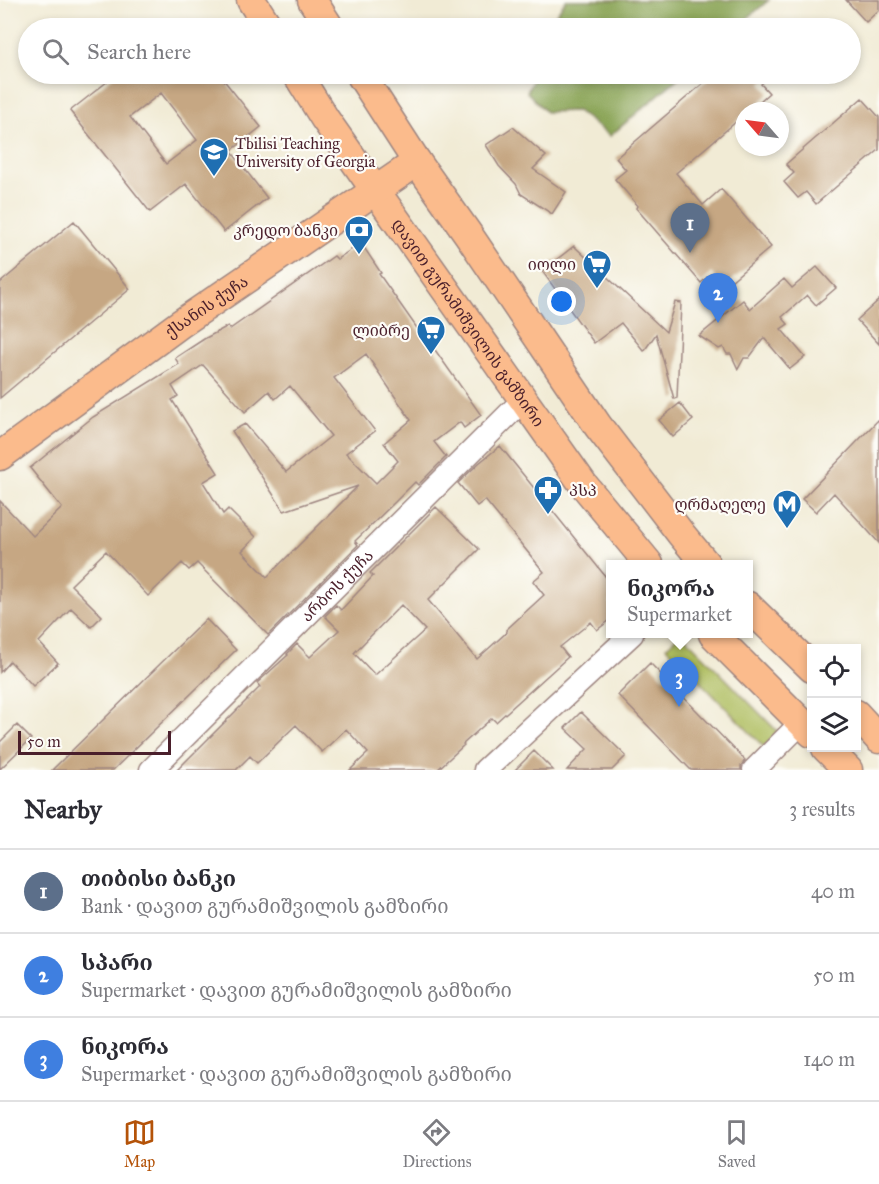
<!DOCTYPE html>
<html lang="en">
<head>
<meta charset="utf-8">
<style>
	:root { --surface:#fff; --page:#f7f7f7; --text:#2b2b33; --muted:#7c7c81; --line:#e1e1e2; --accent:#b45309 }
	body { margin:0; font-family:"IM FELL Great Primer","Noto Serif Georgian",serif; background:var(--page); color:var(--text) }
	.controls { position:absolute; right:18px; bottom:18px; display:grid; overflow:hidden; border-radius:0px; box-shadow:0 3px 9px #0003 }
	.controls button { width:54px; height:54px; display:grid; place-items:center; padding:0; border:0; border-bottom:2px solid var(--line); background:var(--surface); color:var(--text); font:30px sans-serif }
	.compass { position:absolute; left:735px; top:102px; width:54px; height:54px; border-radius:50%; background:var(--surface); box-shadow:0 3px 9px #0003; rotate:298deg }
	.scale { position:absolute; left:18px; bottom:15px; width:153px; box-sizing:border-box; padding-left:6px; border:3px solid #4a1f2b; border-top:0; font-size:16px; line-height:21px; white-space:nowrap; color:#4a1f2b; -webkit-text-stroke:4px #fdfcf7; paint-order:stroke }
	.you { position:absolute; left:562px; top:302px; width:21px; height:21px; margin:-15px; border:4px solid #fff; border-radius:50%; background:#1a73e8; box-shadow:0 0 0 9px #1a73e833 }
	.badge { display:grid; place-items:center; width:39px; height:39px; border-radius:50%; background:var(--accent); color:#fff; font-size:20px; font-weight:700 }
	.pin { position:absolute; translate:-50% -50px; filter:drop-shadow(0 2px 3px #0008) }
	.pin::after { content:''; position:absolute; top:32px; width:21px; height:18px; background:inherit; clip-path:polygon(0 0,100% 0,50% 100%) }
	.popup { position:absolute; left:606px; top:560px; width:147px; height:78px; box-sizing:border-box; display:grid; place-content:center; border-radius:0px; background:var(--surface); filter:drop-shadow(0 2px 4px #0005); font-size:20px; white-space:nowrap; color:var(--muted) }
	.popup b { font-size:22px; color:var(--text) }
	.popup::after { content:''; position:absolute; left:50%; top:100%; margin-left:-12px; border:12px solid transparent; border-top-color:var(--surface) }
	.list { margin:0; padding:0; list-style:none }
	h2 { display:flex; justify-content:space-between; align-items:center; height:78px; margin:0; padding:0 24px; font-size:26px }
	h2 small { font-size:20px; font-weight:400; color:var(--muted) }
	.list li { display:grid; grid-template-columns:39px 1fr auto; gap:18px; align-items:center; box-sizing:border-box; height:84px; padding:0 24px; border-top:2px solid var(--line) }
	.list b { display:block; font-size:22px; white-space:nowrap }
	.list p { margin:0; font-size:20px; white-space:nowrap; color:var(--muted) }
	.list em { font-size:20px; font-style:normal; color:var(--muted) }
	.icon { flex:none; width:33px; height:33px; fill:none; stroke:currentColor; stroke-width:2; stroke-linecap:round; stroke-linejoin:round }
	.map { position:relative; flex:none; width:879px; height:770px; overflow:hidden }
	.search { position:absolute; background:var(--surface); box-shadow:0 3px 9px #0003; left:18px; right:18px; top:18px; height:66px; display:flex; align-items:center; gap:15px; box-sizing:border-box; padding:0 21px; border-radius:33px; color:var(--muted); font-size:22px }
	.sheet { height:330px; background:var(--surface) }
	nav { display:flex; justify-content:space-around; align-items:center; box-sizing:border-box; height:84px; border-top:2px solid var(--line); background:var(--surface); font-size:16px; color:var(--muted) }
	nav a { display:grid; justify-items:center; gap:3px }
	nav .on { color:var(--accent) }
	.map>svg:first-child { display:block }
	.green { fill:#aebd5f; stroke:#7c6e45; stroke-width:1.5 }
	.forest { fill:#8aa456; stroke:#6a6240; stroke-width:1.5 }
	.building { fill:#c6a783; fill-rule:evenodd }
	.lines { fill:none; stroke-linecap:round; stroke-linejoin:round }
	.minor-casing { stroke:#9e8580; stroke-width:25 }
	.major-casing { stroke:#9e8580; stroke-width:31 }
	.minor { stroke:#fff; stroke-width:22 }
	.major { stroke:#fbbb8c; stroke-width:28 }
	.labels { text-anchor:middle; stroke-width:4.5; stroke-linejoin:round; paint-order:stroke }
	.poi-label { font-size:16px; fill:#4a1f2b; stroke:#fdfcf7; text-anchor:end }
	.street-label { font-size:16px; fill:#4a1f2b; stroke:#fdfcf7 }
</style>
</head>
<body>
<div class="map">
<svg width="879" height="770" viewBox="0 0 879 770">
	<rect width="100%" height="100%" fill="#fdfcf7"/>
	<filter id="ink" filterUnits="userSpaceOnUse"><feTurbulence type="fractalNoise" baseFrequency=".0167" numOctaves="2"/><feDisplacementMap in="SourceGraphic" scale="12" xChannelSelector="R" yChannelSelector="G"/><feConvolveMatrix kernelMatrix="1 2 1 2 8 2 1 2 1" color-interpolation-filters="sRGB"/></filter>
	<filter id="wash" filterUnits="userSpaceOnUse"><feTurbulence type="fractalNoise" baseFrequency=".008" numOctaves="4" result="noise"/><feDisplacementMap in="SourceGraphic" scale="24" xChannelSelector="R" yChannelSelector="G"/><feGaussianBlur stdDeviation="1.35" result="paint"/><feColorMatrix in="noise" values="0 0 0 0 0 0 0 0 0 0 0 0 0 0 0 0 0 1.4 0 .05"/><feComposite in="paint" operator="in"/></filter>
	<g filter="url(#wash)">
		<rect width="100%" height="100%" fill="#f1ebd5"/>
		<path class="green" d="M 680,634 L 682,634 L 779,733 L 764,747 L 666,647 Z"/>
		<path class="forest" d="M 566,0 L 769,0 L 736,28 L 547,28 Z
			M 535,74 L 683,74 L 610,136 L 577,111 L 546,112 L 527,92 Z"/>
		<g id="blocks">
			<path class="building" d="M 846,0 L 879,0 L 879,10 L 866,22 Z
				M 117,74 L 219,74 L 261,127 L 231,151 L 267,198 L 224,232 L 186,184 L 150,212 L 70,111 ZM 161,93 L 197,140 L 166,164 L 130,117 Z
				M 714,74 L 772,74 L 761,84 L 769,93 L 749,111 L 744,111 L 744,115 L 676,173 L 703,205 L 721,189 L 771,247 L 724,287 L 712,273 L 701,283 L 636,208 L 638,206 L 615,179 L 626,170 L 616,158 Z
				M 862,98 L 879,117 L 879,150 L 816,204 L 806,192 L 798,198 L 784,182 L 794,173 L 786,164 Z
				M 513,127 L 546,156 L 533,169 L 566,192 L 552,214 L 521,194 L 516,184 L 499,166 L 486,145 Z
				M 74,221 L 130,289 L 0,398 L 0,283 Z
				M 361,243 L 381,273 L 379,274 L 426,341 L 428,340 L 481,415 L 464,428 L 460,422 L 434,442 L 446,457 L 418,485 L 415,482 L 395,502 L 355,541 L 358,545 L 268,635 L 197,563 L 189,570 L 182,563 L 148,596 L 106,551 L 71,585 L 102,616 L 91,627 L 71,608 L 39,642 L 58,663 L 33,686 L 10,661 L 0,672 L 0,501 L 33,536 L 62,508 L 30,468 L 93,417 L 179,364 L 175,358 L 204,339 L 228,326 L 230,329 L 334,256 L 337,259 ZM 366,354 L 411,420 L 384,443 L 398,461 L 376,483 L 346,453 L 375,431 L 334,378 ZM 203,365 L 245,412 L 269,391 L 275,399 L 290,386 L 331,436 L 286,472 L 245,424 L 232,431 L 284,511 L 358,486 L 267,577 L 242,551 L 256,537 L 228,509 L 223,514 L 203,482 L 218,473 L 172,400 L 178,396 L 172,386 Z
				M 574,246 L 666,332 L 675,302 L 681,303 L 677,398 L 674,399 L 656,334 L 644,351 L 621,323 L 594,343 L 542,271 Z
				M 817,267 L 836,288 L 816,305 L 807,295 L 782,317 L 788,324 L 781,329 L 805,357 L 790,369 L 764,338 L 749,358 L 744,358 L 738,369 L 731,354 L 727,354 L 723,347 L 719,349 L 699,336 L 743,300 L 750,309 L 784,279 L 792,288 Z
				M 879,300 L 879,344 L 857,320 Z
				M 680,403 L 693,420 L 673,437 L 659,420 Z
				M 879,419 L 879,543 L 834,493 L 816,512 L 802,499 Z
				M 500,446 L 610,582 L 610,620 L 597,630 L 591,622 L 560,647 L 568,657 L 496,722 L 492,718 L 463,744 L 464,745 L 437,770 L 350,770 L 368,753 L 346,729 L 322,752 L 296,725 L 257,763 L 250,756 L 236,770 L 177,770 L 260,687 L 257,683 L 288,655 L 287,654 L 297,644 L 310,657 L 339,630 L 325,616 L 336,605 L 341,610 L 373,576 L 370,573 L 436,507 L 479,549 L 428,600 L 477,659 L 507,632 L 506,630 L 544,595 L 533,581 L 544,572 L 485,500 L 477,506 L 458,483 L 479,463 ZM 401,605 L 425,630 L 375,675 L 354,653 Z
				M 206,619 L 236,650 L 113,770 L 52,770 Z
				M 650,663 L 745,760 L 741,766 L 741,770 L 691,770 L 618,695 Z
				M 581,712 L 626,756 L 612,770 L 567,770 L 587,749 L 565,728 Z
				M 17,725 L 31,739 L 0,769 L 0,742 Z
				M 534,751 L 553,770 L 515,770 Z"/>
		</g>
	</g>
	<g filter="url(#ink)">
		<use href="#blocks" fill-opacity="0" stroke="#9e8580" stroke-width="1.5"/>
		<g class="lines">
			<g class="minor-casing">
				<g id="minor">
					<path id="s1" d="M 151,770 L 524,399"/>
					<path d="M 485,770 L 632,634"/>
					<path d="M 754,770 L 801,723"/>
				</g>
			</g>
			<g class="major-casing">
				<g id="major">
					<path d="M 251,0 L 269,28"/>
					<path d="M 312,0 L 330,28"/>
					<path id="s2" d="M 297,74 L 325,119 L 375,190 L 583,484 L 649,564"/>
					<path d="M 360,74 L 417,162 L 468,234 L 598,426 L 681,534 L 706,564"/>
					<path id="s3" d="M 0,456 L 180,324 L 417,162"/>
					<path d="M 748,606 L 812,668"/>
					<path d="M 713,634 L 812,733"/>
					<path d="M 856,714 L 879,739"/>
					<path d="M 826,748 L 848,770"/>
				</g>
			</g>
			<use href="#minor" class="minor"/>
			<use href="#major" class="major"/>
		</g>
	</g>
	<defs>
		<g id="university-pin" transform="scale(1.5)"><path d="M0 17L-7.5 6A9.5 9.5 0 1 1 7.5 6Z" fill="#1f6fb2" stroke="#fdfcf7"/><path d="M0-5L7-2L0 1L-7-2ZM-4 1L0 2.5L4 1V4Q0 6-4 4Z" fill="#fff"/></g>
		<g id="bank-pin" transform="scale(1.5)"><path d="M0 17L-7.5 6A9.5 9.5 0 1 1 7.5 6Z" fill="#1f6fb2" stroke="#fdfcf7"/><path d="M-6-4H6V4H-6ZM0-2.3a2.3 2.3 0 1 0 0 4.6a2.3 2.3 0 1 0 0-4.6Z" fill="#fff"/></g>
		<g id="supermarket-pin" transform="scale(1.5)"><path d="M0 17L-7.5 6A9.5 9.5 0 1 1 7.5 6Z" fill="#1f6fb2" stroke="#fdfcf7"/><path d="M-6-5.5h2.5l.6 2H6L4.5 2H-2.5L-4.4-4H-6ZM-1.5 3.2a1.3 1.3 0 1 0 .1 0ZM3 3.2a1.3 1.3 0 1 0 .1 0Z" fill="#fff"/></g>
		<g id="pharmacy-pin" transform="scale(1.5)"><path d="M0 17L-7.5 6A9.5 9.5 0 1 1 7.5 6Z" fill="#1f6fb2" stroke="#fdfcf7"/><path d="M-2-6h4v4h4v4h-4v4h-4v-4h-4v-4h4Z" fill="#fff"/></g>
		<g id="metro-pin" transform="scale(1.5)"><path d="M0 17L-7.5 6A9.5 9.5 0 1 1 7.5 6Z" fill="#1f6fb2" stroke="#fdfcf7"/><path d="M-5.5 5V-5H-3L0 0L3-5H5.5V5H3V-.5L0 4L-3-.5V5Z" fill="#fff"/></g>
	</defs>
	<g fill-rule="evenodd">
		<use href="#university-pin" x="214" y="152"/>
		<use href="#bank-pin" x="359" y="230"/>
		<use href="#supermarket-pin" x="597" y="264"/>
		<use href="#supermarket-pin" x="431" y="330"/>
		<use href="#pharmacy-pin" x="548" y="490"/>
		<use href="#metro-pin" x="787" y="504"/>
	</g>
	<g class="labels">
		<g class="poi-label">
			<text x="235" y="149" text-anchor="start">Tbilisi Teaching<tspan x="235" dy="18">University of Georgia</tspan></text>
			<text x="338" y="236">კრედო ბანკი</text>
			<text x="576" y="270">იოლი</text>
			<text x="410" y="336">ლიბრე</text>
			<text x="569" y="496" text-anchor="start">პსპ</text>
			<text x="766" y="510">ღრმაღელე</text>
		</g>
		<g class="street-label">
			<text dy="6" stroke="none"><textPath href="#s3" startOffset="255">ქსანის ქუჩა</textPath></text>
			<text dy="6" stroke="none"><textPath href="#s2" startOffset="302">დავით გურამიშვილის გამზირი</textPath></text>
			<text dy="6" stroke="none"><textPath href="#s1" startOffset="262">არბოს ქუჩა</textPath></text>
		</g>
	</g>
</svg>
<div class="controls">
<button><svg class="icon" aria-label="locate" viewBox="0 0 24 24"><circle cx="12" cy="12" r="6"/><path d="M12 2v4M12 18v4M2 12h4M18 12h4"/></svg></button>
<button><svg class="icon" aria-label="layers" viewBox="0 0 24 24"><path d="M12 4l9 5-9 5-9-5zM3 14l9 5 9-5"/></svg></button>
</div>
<svg class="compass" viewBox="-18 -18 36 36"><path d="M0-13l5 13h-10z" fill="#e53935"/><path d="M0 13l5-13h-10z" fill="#7c7c81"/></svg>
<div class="scale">50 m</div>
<div class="you"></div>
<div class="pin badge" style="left:690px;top:253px;background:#5c6f8a">1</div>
<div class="pin badge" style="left:718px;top:323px;background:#3f7fe0">2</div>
<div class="pin badge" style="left:679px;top:707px;background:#3f7fe0">3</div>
<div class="popup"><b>ნიკორა</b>Supermarket</div>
<div class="search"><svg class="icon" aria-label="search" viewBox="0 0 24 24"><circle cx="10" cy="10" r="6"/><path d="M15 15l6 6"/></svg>Search here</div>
</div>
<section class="sheet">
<h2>Nearby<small>3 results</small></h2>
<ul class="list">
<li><span class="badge" style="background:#5c6f8a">1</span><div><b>თიბისი ბანკი</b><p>Bank · დავით გურამიშვილის გამზირი</p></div><em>40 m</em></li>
<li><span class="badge" style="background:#3f7fe0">2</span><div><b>სპარი</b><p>Supermarket · დავით გურამიშვილის გამზირი</p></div><em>50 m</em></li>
<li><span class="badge" style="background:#3f7fe0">3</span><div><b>ნიკორა</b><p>Supermarket · დავით გურამიშვილის გამზირი</p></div><em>140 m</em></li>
</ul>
</section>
<nav>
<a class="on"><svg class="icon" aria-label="map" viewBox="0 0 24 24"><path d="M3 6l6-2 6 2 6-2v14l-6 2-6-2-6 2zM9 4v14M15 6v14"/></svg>Map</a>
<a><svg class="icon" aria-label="directions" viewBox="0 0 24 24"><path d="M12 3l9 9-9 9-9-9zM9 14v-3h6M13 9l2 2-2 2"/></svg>Directions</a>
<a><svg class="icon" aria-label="saved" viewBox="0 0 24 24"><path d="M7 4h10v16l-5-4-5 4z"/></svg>Saved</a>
</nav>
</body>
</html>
